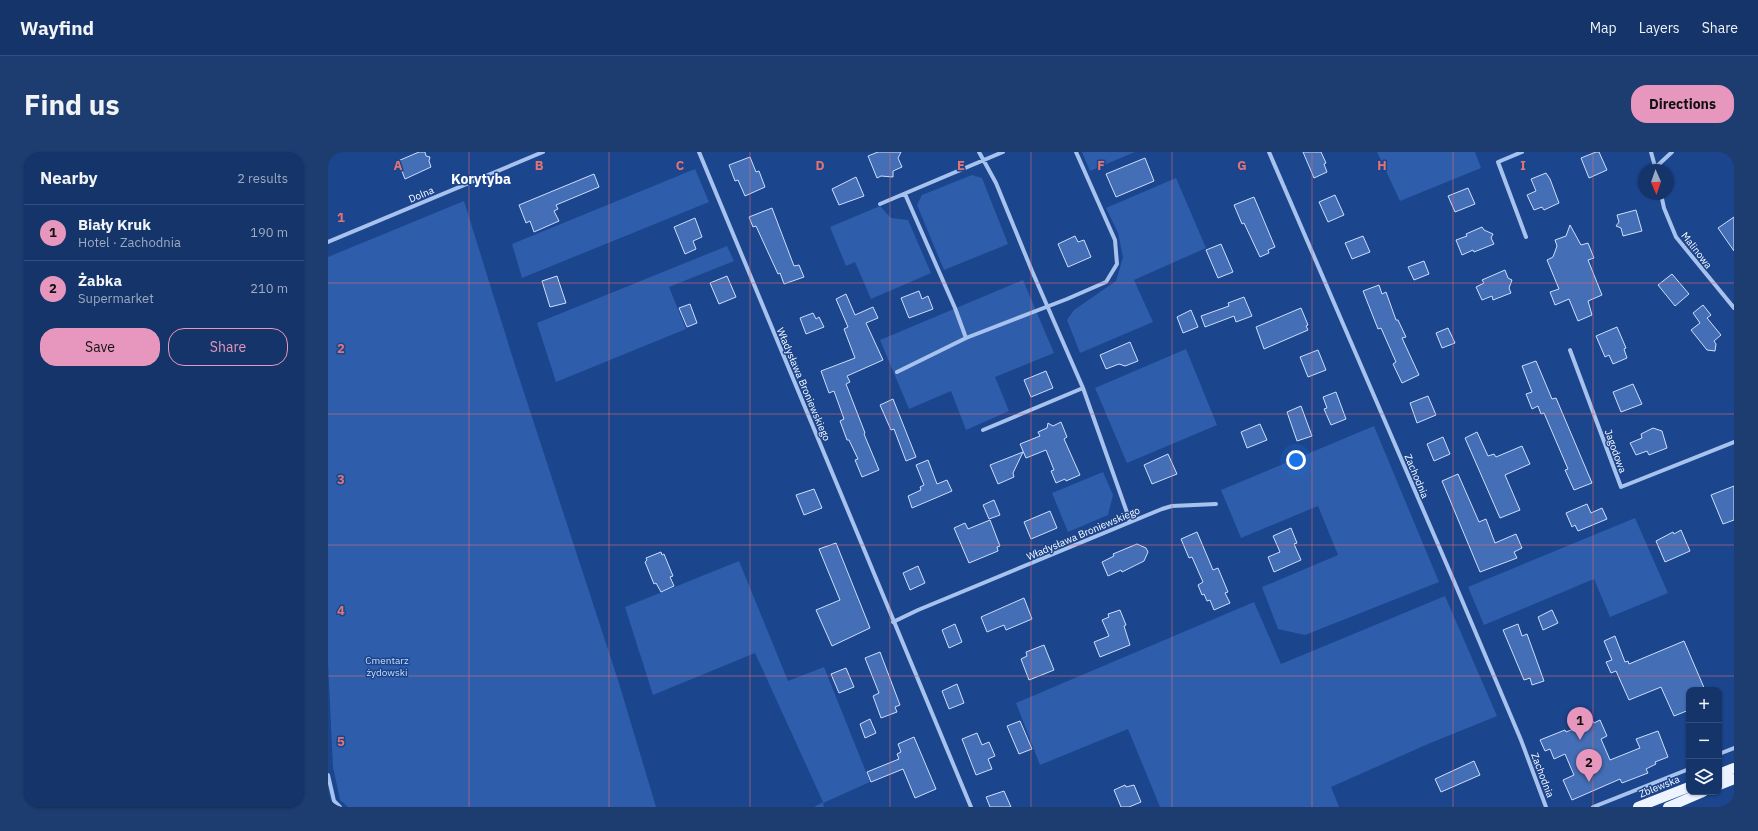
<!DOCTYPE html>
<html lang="en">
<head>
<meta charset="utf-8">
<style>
	:root { --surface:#14346a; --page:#1d3c70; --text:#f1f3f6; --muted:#9daac1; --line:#334f7e; --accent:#e797bd }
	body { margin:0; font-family:"IBM Plex Sans",sans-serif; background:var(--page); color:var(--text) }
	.controls { position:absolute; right:12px; bottom:12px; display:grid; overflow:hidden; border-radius:8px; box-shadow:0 1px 3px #0004 }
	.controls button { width:36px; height:36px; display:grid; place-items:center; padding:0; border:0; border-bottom:1px solid var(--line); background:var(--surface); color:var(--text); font:20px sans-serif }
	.compass { position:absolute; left:1310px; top:12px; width:36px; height:36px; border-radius:50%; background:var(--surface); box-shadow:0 1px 3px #0004; rotate:178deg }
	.you { position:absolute; left:968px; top:308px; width:14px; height:14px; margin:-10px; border:3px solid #fff; border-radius:50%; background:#1a73e8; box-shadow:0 0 0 6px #1a73e833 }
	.badge { display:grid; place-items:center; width:26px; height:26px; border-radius:50%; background:var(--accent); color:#111; font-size:13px; font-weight:700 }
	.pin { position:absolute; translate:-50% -33px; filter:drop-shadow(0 1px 2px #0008) }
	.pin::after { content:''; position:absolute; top:21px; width:14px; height:12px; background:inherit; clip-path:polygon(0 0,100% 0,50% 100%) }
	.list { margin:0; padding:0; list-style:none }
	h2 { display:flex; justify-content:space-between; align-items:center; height:52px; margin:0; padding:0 16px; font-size:17px }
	h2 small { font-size:13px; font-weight:400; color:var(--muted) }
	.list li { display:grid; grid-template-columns:26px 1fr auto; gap:12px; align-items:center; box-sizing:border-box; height:56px; padding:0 16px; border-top:1px solid var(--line) }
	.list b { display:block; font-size:15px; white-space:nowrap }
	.list p { margin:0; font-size:13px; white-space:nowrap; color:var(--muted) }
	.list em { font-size:13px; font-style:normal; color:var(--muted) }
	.actions { display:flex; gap:8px; padding:12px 16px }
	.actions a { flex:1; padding:9px 0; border:1px solid var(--accent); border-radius:16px; text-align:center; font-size:14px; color:var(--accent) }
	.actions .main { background:var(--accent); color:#111 }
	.icon { flex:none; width:22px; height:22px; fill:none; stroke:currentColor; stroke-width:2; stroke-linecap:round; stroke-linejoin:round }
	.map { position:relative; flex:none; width:1406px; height:655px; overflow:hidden; border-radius:16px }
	header { display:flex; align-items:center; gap:24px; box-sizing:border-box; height:56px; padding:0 20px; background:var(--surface); border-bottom:1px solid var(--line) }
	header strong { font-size:19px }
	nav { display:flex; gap:22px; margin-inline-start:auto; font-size:14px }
	.intro { display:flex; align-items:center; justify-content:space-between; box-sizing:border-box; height:96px; padding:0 24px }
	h1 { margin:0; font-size:28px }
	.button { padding:10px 18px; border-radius:16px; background:var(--accent); color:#111; font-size:14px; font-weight:700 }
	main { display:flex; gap:24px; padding:0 24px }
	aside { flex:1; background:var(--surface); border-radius:16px; box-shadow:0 1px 3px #0004 }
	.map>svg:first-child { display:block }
	.green { fill:#2e5dab }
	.building { fill:#446eb5; stroke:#cedefa }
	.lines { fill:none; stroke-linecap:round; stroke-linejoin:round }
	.minor { stroke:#a8c2ee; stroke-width:4 }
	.primary { stroke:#eef4ff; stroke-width:10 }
	.grid { fill:none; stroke:#e47373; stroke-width:1; stroke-opacity:0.55 }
	.labels { text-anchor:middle; stroke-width:3; stroke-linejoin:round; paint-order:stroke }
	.street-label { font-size:10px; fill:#fff; stroke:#1b458d }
	.park-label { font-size:10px; fill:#cedefa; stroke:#1b458d }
	.district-label { font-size:14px; font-weight:bold; fill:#fff; stroke:#1b458d }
	.grid-label { font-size:13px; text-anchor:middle; font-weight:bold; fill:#e47373; stroke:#1b458d; stroke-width:3; stroke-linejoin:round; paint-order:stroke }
</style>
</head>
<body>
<header>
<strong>Wayfind</strong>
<nav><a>Map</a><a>Layers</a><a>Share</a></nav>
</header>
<div class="intro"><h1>Find us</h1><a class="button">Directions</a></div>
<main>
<aside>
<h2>Nearby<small>2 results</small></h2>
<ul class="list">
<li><span class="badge">1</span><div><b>Biały Kruk</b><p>Hotel · Zachodnia</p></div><em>190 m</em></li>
<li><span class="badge">2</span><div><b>Żabka</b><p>Supermarket</p></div><em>210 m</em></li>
</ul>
<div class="actions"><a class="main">Save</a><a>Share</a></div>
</aside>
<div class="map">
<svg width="1406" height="655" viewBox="0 0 1406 655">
	<rect width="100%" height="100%" fill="#1b458d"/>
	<path class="green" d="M 754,0 L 807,0 L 762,19 Z
		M 1049,0 L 1147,0 L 1153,16 L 1072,49 Z
		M 367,17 L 381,50 L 194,126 L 184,92 Z
		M 644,23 L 654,26 L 680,92 L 616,118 L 589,53 L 594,43 Z
		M 848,26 L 878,96 L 806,128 L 825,170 L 752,201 L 739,168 L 746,158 L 788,129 L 795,105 L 790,81 L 778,56 Z
		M 136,49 L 186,210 L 291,531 L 328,655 L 20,655 L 12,648 L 5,615 L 0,511 L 0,105 Z
		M 552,54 L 563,66 L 580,68 L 603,121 L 543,147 L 527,110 L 518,114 L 502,75 Z
		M 399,94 L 406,109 L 341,135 L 358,177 L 228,230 L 209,171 Z
		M 695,128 L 726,201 L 667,225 L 681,259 L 638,278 L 623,239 L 581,257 L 552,188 Z
		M 858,197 L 889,273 L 799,311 L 767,236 Z
		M 1046,274 L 1111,430 L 977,483 L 950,477 L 934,435 L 1010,403 L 990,354 L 913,386 L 893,338 Z
		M 775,320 L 785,343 L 780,363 L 740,380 L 724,341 Z
		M 1307,366 L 1340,441 L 1282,465 L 1266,427 L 1156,473 L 1140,435 Z
		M 411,409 L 460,529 L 496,515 L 542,630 L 495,651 L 496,655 L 486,655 L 495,650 L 427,501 L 325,543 L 297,455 Z
		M 1117,444 L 1169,564 L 1100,592 L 1003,635 L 1011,655 L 832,655 L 800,577 L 712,613 L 688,551 L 926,450 L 953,512 Z"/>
	<path class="building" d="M 91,0 L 97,0 L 98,4 L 102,5 L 101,9 L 103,15 L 77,27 L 70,9 Z
		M 550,0 L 573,0 L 570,6 L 574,15 L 565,19 L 565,25 L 553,24 L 549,26 L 540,4 Z
		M 975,0 L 993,0 L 998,11 L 996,12 L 999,20 L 986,26 Z
		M 1268,0 L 1271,0 L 1279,18 L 1261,26 L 1253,6 Z
		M 422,5 L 428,20 L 431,19 L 437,35 L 417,44 L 410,28 L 407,29 L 401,13 Z
		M 817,6 L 826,29 L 788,45 L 778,22 Z
		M 1218,21 L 1222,27 L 1231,51 L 1216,58 L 1214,55 L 1206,58 L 1199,43 L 1208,39 L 1203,27 Z
		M 266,22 L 271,35 L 228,53 L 230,57 L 226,59 L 231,69 L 206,80 L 202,69 L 198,71 L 191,53 Z
		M 528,25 L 536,44 L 511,53 L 504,37 Z
		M 1140,36 L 1147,52 L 1127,60 L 1120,44 Z
		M 1007,43 L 1016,63 L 1000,70 L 991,50 Z
		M 926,45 L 947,95 L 940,98 L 941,101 L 932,105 L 916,71 L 914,72 L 906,53 Z
		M 444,56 L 466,114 L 471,113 L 476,125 L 456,132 L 452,121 L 450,122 L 428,74 L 425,75 L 421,65 Z
		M 1308,58 L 1314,79 L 1295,84 L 1293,76 L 1288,74 L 1291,70 L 1289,63 Z
		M 1406,65 L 1406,99 L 1390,76 Z
		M 367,66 L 374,85 L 365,89 L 368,97 L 357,102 L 346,75 Z
		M 1242,73 L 1253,93 L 1260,91 L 1266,106 L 1260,108 L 1274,143 L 1260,149 L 1264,163 L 1250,169 L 1241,147 L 1227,153 L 1222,140 L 1231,137 L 1219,108 L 1225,105 L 1229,94 L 1227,88 L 1238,84 Z
		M 1154,75 L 1156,78 L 1165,82 L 1163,86 L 1166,92 L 1146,100 L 1145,98 L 1134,103 L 1128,88 L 1139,84 L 1138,82 Z
		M 747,84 L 750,90 L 756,88 L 763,105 L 740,115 L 730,92 Z
		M 1035,84 L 1042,100 L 1024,107 L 1017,91 Z
		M 893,92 L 905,120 L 890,126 L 878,98 Z
		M 1096,109 L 1101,122 L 1086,128 L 1080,115 Z
		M 1177,118 L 1180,126 L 1184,128 L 1181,136 L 1183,141 L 1165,148 L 1164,144 L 1154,148 L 1148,135 L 1156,131 L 1154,128 Z
		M 1344,122 L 1361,142 L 1347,154 L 1330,133 Z
		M 229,124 L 238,151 L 222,155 L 214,129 Z
		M 399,124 L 408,145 L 391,152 L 382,131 Z
		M 1051,133 L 1054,142 L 1058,140 L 1068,168 L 1070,168 L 1078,185 L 1074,186 L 1091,223 L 1074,231 L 1065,212 L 1068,210 L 1053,176 L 1050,177 L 1035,139 Z
		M 591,139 L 594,147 L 600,144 L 605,157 L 581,166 L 573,146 Z
		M 518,142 L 527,163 L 545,155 L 550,166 L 538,171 L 555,208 L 519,224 L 522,230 L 518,232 L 537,281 L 536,282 L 551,318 L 534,325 L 527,308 L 530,307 L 521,288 L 519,288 L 512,269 L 516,267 L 506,239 L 501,241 L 493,219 L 527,206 L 516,177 L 520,175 L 508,147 Z
		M 916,145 L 924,164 L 908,170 L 906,164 L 877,175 L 873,164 L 901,154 L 900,151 Z
		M 362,152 L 369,171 L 359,175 L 351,156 Z
		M 1375,153 L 1383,163 L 1379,166 L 1393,183 L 1386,189 L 1388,192 L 1387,199 L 1379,198 L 1363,178 L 1372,171 L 1365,161 Z
		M 973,156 L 980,173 L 978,174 L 980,178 L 936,197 L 928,175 Z
		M 863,158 L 870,175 L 855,181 L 849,165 Z
		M 485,161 L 488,167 L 491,165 L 496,175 L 478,182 L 472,166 Z
		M 1289,175 L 1298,196 L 1296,197 L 1299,206 L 1285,212 L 1281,203 L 1277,205 L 1268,184 Z
		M 1120,176 L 1127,191 L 1114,196 L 1108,181 Z
		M 802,190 L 810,209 L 797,214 L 791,212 L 778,217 L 772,203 Z
		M 990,198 L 998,218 L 980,225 L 972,205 Z
		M 1208,209 L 1224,247 L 1228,246 L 1264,331 L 1246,338 L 1237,318 L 1240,317 L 1216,261 L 1213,262 L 1210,254 L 1204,257 L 1198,242 L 1204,240 L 1194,214 Z
		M 718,219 L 725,236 L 703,245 L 696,228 Z
		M 1305,232 L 1314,252 L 1293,260 L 1285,240 Z
		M 1008,240 L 1018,267 L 1003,273 L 996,257 L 999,256 L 995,245 Z
		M 1100,244 L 1108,263 L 1089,271 L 1082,251 Z
		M 565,247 L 588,305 L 578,309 L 566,277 L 563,278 L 552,253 Z
		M 973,254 L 984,284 L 969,289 L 959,260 Z
		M 733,270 L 739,285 L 736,287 L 752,323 L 738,329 L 737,327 L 728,331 L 723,319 L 726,318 L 718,298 L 698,306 L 692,292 L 712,284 L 710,280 L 719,276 L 720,271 L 725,274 Z
		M 932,272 L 939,288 L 919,296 L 913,280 Z
		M 1325,276 L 1334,279 L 1339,296 L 1321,303 L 1319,299 L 1308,303 L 1302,291 L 1314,286 L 1313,282 Z
		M 1149,280 L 1160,304 L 1166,302 L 1168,305 L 1194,294 L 1202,312 L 1177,323 L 1192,358 L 1172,366 L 1137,286 Z
		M 1115,285 L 1122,302 L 1106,309 L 1099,292 Z
		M 695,300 L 685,321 L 686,325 L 670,332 L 662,313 Z
		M 840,302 L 849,322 L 824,332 L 816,313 Z
		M 600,308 L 609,332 L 619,328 L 624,339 L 584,356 L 580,344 L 593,338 L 592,335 L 596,333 L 588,313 Z
		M 1130,322 L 1151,370 L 1158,367 L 1167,391 L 1188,382 L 1194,396 L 1186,400 L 1189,406 L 1152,420 L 1114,329 Z
		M 1406,334 L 1406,368 L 1395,372 L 1383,343 Z
		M 486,337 L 494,356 L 476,363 L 468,343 Z
		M 666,348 L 672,363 L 661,367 L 655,353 Z
		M 1259,352 L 1263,361 L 1274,356 L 1279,367 L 1250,379 L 1247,373 L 1244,375 L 1238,361 Z
		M 722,359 L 729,376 L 703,387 L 696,370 Z
		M 662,368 L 672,394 L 669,395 L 670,399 L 641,411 L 626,376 L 637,371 L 640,377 Z
		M 963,376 L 969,391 L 966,392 L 973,408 L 946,420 L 940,405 L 952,400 L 945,384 Z
		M 1353,378 L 1362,399 L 1337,410 L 1328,389 L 1345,380 L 1346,382 Z
		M 869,380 L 885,418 L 890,416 L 900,440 L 897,441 L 902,451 L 886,458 L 882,448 L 879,449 L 876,442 L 874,443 L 870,433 L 875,430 L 864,405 L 861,406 L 853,387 Z
		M 508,391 L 542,476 L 504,494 L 488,458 L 512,448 L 491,397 Z
		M 809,392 L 818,396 L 820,400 L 816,409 L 794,420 L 793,418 L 780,424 L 774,410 L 786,404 L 785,402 Z
		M 333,400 L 334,403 L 336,402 L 345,424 L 342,425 L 346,434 L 333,440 L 328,431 L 326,432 L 317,410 L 319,408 L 318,406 Z
		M 590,414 L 597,431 L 582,438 L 575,421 Z
		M 696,446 L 704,467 L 678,478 L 676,473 L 659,480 L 653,465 Z
		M 792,458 L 798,473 L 796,474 L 802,493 L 772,505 L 766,490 L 781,484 L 774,468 L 781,465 L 780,462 Z
		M 1224,458 L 1230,471 L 1215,478 L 1210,465 Z
		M 627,472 L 634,490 L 621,496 L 614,478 Z
		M 1190,472 L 1194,484 L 1199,482 L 1216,529 L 1204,533 L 1202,526 L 1196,528 L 1175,478 Z
		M 1287,484 L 1297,510 L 1300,509 L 1301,512 L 1356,489 L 1377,538 L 1361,538 L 1361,558 L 1346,564 L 1333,535 L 1301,548 L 1288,519 L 1283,521 L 1278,510 L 1284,508 L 1276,489 Z
		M 716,493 L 726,518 L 701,528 L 693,507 L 699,504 L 698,500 Z
		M 552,500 L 572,553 L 567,555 L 569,560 L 553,566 L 545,544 L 551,541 L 537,506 Z
		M 518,516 L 526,535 L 511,541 L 503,522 Z
		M 629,532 L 636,551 L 621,557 L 614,539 Z
		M 542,567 L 548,581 L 537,586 L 532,572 Z
		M 1272,568 L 1279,584 L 1273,587 L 1282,608 L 1312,596 L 1308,587 L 1330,579 L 1340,605 L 1327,610 L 1328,612 L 1318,617 L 1320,621 L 1294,631 L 1292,627 L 1244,648 L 1235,628 L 1246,623 L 1237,602 L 1226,607 L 1222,597 L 1217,599 L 1212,588 L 1237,578 L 1238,580 L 1265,569 L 1266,571 Z
		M 692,569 L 704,597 L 691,602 L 679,574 Z
		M 649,581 L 654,593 L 661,590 L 667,604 L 660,607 L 664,617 L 648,623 L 634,587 Z
		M 586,585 L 608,637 L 587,646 L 575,617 L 543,630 L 539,620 L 571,607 L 569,602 L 573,600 L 570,592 Z
		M 1146,609 L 1152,623 L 1113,640 L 1107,627 Z
		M 797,633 L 798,635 L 806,633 L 813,650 L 801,655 L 793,655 L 786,638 Z
		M 676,639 L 683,655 L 662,655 L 658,645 Z"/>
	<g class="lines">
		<path class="minor" d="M 371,0 L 643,655
			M 651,0 L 668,31 L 704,119 L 755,236 L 802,369
			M 941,0 L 1128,434 L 1193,588 L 1218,655
			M 1194,0 L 1170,10 L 1198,85
			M 1323,0 L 1328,18
			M 1328,15 L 1344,0
			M 577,42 L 627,156 L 638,186
			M 1333,42 L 1336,56 L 1348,85 L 1406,156
			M 552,52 L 675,0
			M 0,90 L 215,0
			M 1242,198 L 1293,335 L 1406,290
			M 569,220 L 638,186 L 739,147 L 778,130 L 789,112 L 787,88 L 748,0
			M 655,278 L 755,236
			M 565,470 L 590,458 L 834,357 L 844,354 L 888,352
			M 1391,602 L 1406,596
			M 0,623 L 6,649 L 12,655
			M 1265,655 L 1361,617"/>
		<path class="primary" d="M 1391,622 L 1406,616
			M 1391,633 L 1406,627
			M 1310,655 L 1361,635
			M 1340,655 L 1375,640"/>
	</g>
	<path class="grid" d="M 141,0 L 141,655M 281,0 L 281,655M 422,0 L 422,655M 562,0 L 562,655M 703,0 L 703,655M 844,0 L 844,655M 984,0 L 984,655M 1125,0 L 1125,655M 1265,0 L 1265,655M 0,131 L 1406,131M 0,262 L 1406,262M 0,393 L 1406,393M 0,524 L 1406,524"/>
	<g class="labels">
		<g class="street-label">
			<text transform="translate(93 42) rotate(-23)" y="4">Dolna</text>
			<text transform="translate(1369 98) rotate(52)" y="4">Malinowa</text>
			<text transform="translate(476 232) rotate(67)" y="4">Władysława Broniewskiego</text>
			<text transform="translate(1288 299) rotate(70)" y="4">Jagodowa</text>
			<text transform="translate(1089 324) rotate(67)" y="4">Zachodnia</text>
			<text transform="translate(755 381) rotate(-23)" y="4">Władysława Broniewskiego</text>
			<text transform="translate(1215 623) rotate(69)" y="4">Zachodnia</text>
			<text transform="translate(1331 634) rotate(-22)" y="4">Zblewska</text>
		</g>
		<g class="park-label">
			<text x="59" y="512">Cmentarz<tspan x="59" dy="12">żydowski</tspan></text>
		</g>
		<g class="district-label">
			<text x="153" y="32">Korytyba</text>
		</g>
	</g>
	<g class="grid-label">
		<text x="70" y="18">A</text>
		<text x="211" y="18">B</text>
		<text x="352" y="18">C</text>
		<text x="492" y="18">D</text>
		<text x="633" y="18">E</text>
		<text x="773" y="18">F</text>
		<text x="914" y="18">G</text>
		<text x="1054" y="18">H</text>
		<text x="1195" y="18">I</text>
		<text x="13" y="70">1</text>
		<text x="13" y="201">2</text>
		<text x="13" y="332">3</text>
		<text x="13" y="463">4</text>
		<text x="13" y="594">5</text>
	</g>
</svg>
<div class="controls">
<button>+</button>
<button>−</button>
<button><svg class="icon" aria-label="layers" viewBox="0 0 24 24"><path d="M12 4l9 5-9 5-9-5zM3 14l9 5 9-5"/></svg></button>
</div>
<svg class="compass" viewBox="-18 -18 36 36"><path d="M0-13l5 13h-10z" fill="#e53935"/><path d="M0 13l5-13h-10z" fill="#9daac1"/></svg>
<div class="you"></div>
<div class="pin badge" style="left:1252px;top:588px">1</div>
<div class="pin badge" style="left:1261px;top:630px">2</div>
</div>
</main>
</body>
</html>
